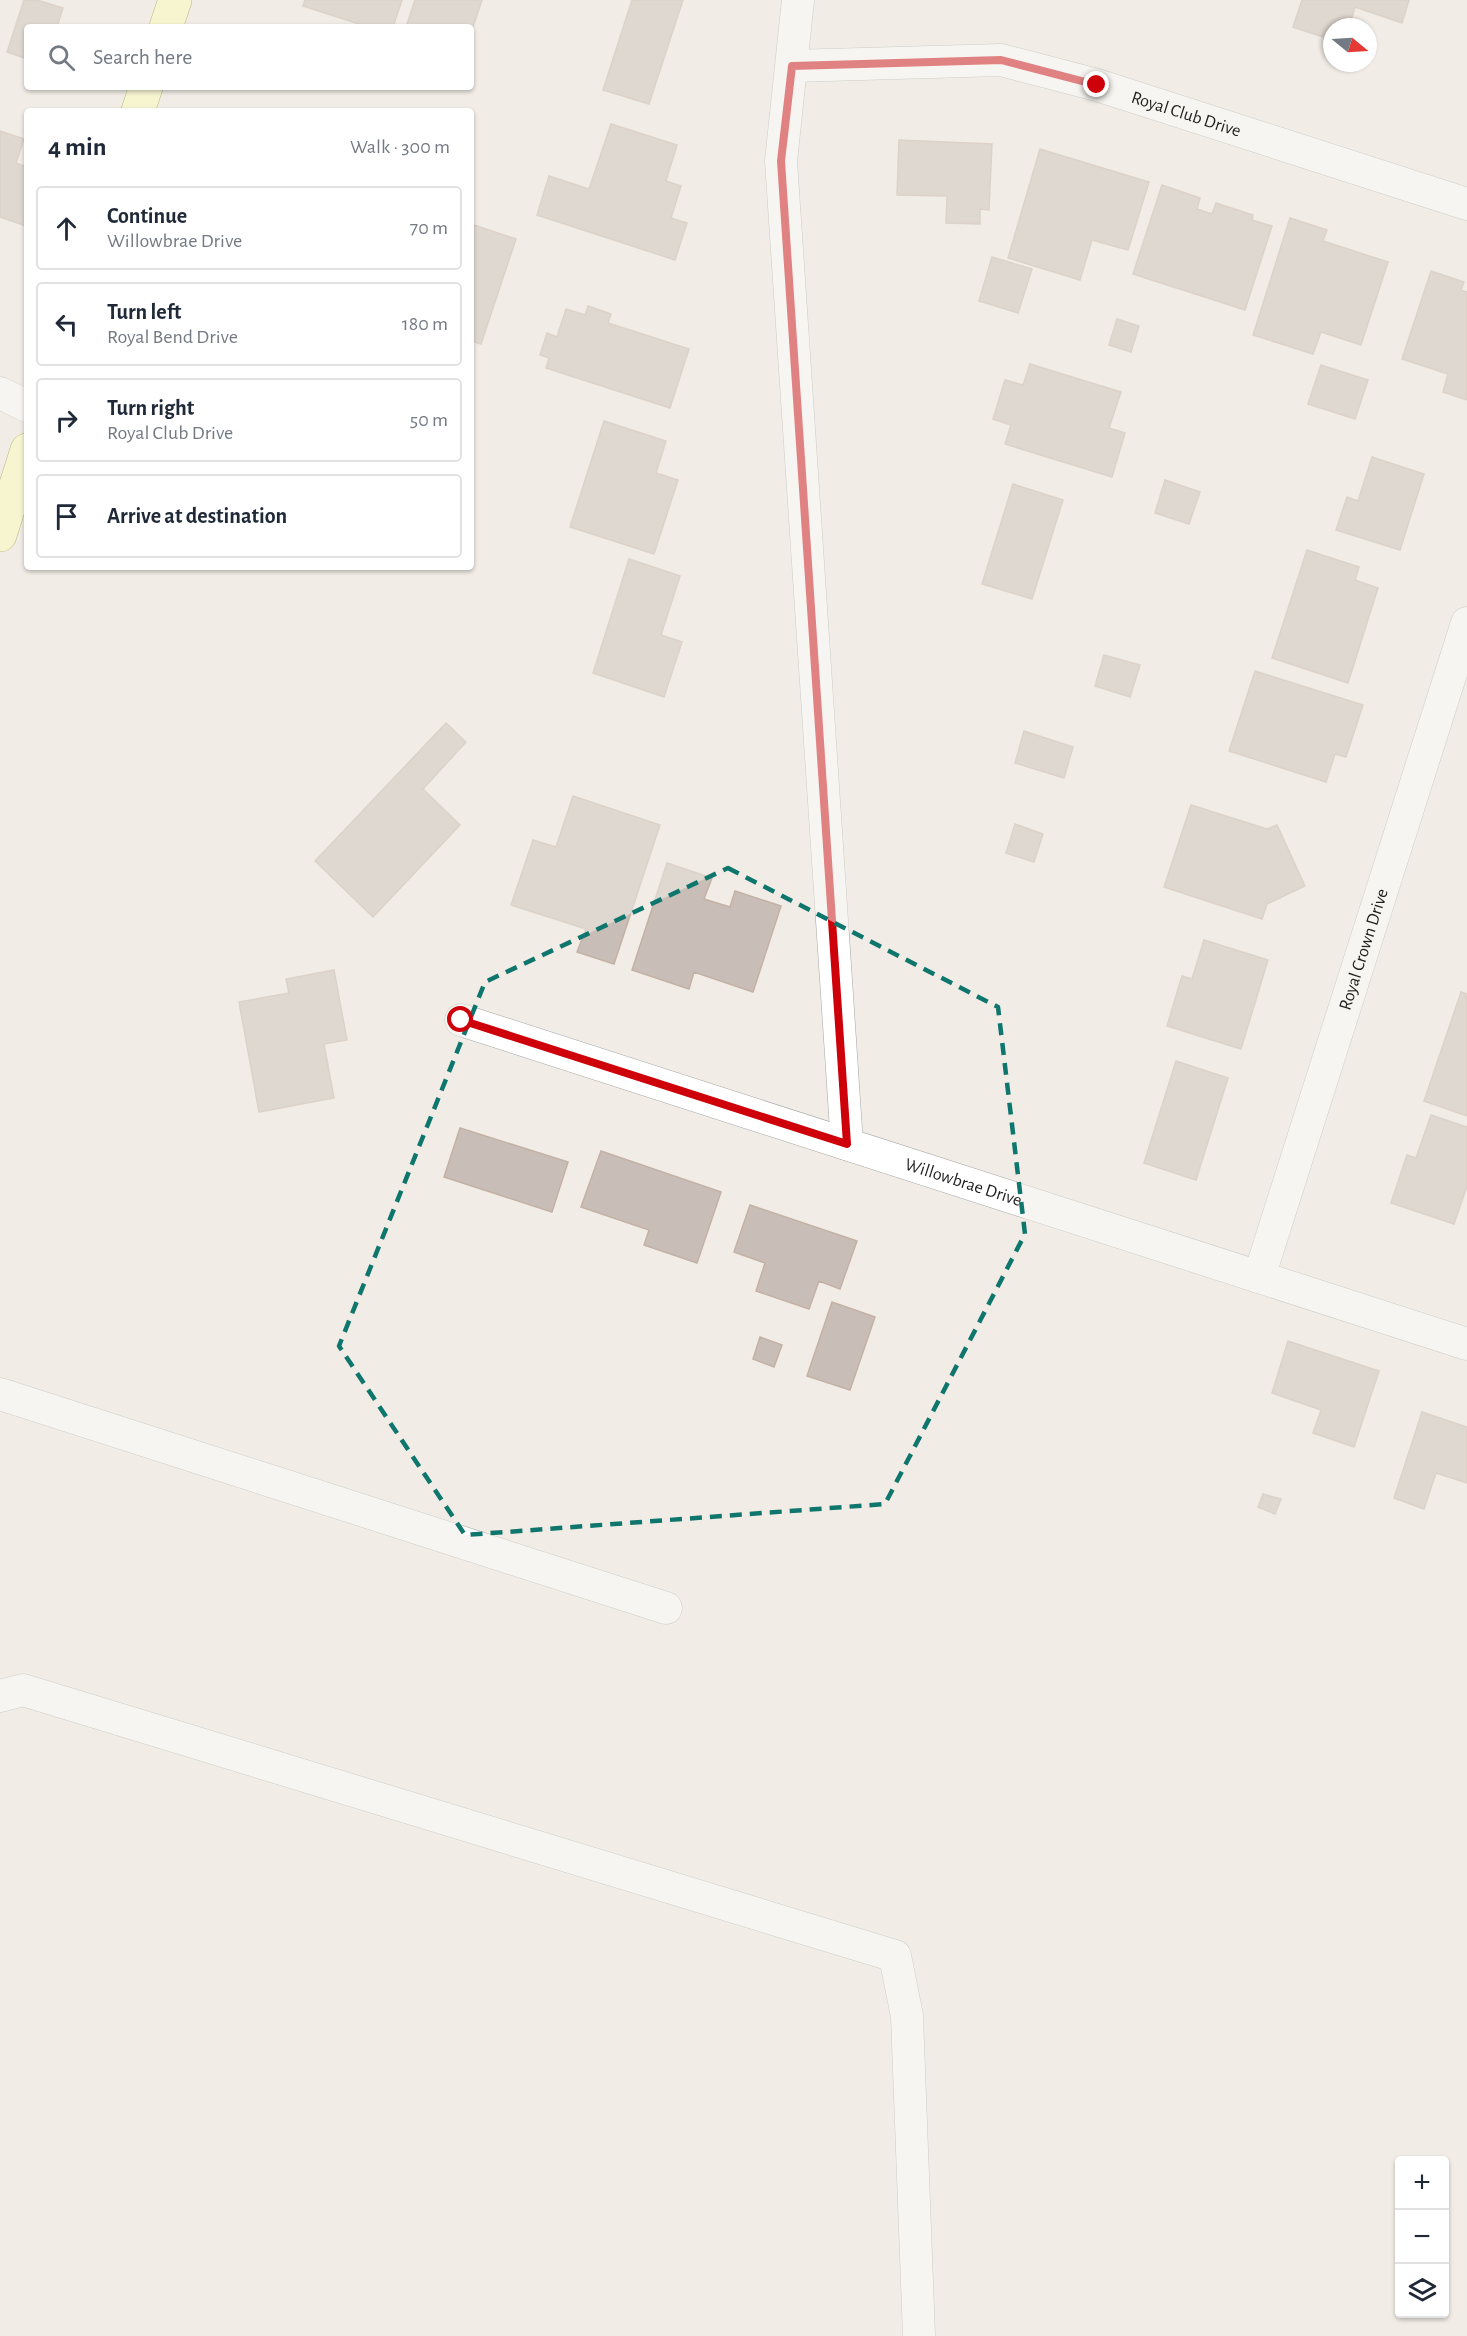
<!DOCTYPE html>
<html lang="en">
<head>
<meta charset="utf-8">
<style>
	:root { --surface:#fff; --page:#f6f6f7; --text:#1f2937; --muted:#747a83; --line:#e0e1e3 }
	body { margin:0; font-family:"Alegreya Sans",sans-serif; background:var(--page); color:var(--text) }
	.controls { position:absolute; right:18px; bottom:18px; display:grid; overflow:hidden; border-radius:6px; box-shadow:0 2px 4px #0004 }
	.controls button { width:54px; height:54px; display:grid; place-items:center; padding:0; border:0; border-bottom:2px solid var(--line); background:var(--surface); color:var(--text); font:30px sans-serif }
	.compass { position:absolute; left:1323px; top:18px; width:54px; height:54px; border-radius:50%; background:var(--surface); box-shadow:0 2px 4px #0004; rotate:108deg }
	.stop { position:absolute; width:18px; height:18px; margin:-14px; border:4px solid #ce000a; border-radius:50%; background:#fff }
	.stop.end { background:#ce000a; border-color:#fff; box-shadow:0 2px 6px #0008 }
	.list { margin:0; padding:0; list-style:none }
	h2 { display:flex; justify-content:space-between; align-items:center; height:78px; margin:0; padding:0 24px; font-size:26px }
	h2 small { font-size:20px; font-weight:400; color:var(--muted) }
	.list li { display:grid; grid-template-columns:39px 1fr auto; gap:18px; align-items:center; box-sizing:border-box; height:84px; margin:0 12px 12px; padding:0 12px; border:2px solid var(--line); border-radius:6px }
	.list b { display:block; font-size:22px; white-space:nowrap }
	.list p { margin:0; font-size:20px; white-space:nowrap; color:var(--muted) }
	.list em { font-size:20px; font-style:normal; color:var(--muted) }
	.icon { flex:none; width:33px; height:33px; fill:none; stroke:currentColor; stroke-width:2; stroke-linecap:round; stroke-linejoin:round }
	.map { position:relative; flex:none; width:1467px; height:2336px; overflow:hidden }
	.search { position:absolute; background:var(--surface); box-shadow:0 2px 4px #0004; left:24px; top:24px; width:450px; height:66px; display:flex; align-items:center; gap:15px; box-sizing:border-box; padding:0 21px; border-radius:6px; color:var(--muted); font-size:22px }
	.panel { position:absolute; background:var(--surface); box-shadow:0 2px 4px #0004; left:24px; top:108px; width:450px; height:462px; border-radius:6px }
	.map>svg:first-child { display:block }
	.building { fill:#c9beb7; stroke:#c4b1a6; stroke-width:1.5 }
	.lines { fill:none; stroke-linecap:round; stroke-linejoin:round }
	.street-casing { stroke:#a6a6a6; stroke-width:33 }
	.secondary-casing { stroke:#757c00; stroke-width:34 }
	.street { stroke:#fff; stroke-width:32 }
	.secondary { stroke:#ffffb5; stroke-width:33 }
	.route { stroke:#ce000a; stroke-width:8 }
	.marked { fill:none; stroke:#0f766e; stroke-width:4.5; stroke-dasharray:12 8; stroke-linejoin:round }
	.labels { text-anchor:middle; stroke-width:6; stroke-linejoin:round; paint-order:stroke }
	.street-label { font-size:18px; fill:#1f1f1f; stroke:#fff }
</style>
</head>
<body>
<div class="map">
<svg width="1467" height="2336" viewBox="0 0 1467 2336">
	<rect width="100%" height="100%" fill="#f1ece5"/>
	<path class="building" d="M 24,0 L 37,0 L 63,8 L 57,27 L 27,27 L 27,59 L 7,52 Z
		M 305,0 L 402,0 L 393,27 L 368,27 L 303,6 Z
		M 415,0 L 482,0 L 471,33 L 471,27 L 406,27 Z
		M 632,0 L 683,0 L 649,104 L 603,90 Z
		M 1302,0 L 1409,0 L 1402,23 L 1355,7 L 1349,27 L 1332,27 L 1332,40 L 1293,27 Z
		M 611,124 L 677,145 L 666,181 L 681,186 L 671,218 L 687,223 L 675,260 L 537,215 L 549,176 L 589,189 Z
		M 0,131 L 24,139 L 16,163 L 27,167 L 26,226 L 0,217 Z
		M 899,140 L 992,144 L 989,210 L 980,209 L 980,224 L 946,223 L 947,196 L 897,195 Z
		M 1040,149 L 1149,182 L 1128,250 L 1092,240 L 1080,280 L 1008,258 Z
		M 1162,185 L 1200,198 L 1197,209 L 1212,214 L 1216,203 L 1253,215 L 1252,220 L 1272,226 L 1245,310 L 1133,274 Z
		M 1290,218 L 1327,230 L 1323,241 L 1388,262 L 1361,345 L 1321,332 L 1313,354 L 1253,335 Z
		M 471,224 L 516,239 L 481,344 L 471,341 Z
		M 992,257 L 1032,269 L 1018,313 L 979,301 Z
		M 1431,271 L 1464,282 L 1461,290 L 1467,292 L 1467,400 L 1443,392 L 1448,374 L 1402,359 Z
		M 588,306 L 611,314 L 608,323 L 689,349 L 670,408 L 546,368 L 549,358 L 540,355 L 547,333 L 557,337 L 566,309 L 585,315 Z
		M 1117,319 L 1139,326 L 1131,352 L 1109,345 Z
		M 1030,364 L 1121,392 L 1109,428 L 1125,433 L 1112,477 L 1005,444 L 1011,425 L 993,419 L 1005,380 L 1023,385 Z
		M 1321,365 L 1368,380 L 1355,419 L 1308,404 Z
		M 604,421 L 666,441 L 656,473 L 678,480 L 654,554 L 570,527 Z
		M 1372,457 L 1424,474 L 1400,550 L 1336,530 L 1347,497 L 1358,501 Z
		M 1165,480 L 1200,492 L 1189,524 L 1155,513 Z
		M 1013,484 L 1063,500 L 1032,599 L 982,584 Z
		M 1307,550 L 1359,567 L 1355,580 L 1378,588 L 1348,683 L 1272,658 Z
		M 629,559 L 680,576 L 661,635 L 682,642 L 664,697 L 593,673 Z
		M 1104,655 L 1140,665 L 1130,697 L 1095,686 Z
		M 1255,671 L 1363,705 L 1346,757 L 1335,754 L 1326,782 L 1229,751 Z
		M 446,723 L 466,742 L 423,789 L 460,825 L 373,917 L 315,861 Z
		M 1024,731 L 1073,747 L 1064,778 L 1015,763 Z
		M 573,796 L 660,825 L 614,964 L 577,952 L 586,929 L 511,905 L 533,840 L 556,847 Z
		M 1191,805 L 1267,829 L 1277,825 L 1305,886 L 1267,904 L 1262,919 L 1164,887 Z
		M 1015,824 L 1043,834 L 1034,862 L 1006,853 Z
		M 667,863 L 712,878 L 704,899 L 730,907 L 735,891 L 781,906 L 753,992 L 694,972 L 689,989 L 632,970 Z
		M 1204,940 L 1268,960 L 1241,1049 L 1167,1026 L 1182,976 L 1192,979 Z
		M 334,970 L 347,1040 L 324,1044 L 334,1098 L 259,1112 L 239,1002 L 289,993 L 286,979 Z
		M 1461,992 L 1467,994 L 1467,1116 L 1424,1101 Z
		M 1176,1061 L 1228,1078 L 1196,1180 L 1144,1163 Z
		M 1431,1115 L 1467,1127 L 1467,1186 L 1454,1224 L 1391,1203 L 1407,1155 L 1416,1158 Z
		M 460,1128 L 568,1162 L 552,1212 L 444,1177 Z
		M 601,1151 L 721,1192 L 697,1263 L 644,1245 L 649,1230 L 581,1207 Z
		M 750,1205 L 857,1241 L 840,1289 L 819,1281 L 809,1309 L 756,1291 L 765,1263 L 734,1252 Z
		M 832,1302 L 875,1317 L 850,1390 L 807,1376 Z
		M 760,1337 L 782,1345 L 774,1367 L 753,1359 Z
		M 1288,1341 L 1379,1371 L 1354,1447 L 1313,1433 L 1321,1410 L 1272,1393 Z
		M 1422,1412 L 1467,1427 L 1467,1483 L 1436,1473 L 1424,1509 L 1394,1498 Z
		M 1263,1494 L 1281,1499 L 1275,1514 L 1258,1507 Z"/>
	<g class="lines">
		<g class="street-casing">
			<g id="street">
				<path d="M 798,0 L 781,161 L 847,1144"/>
				<path id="s1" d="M 792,66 L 1001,60 L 1097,85 L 1467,204"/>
				<path d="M 0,393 L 27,406"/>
				<path id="s2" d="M 461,1020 L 1467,1344"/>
				<path id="s3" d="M 1259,1277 L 1467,623"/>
				<path d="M 0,1394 L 666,1608"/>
				<path d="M 0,1696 L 23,1690 L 895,1956 L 907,2016 L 919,2336"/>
			</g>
		</g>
		<g class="secondary-casing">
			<path id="secondary" d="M 166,27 L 175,0
				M 138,111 L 146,87
				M 0,535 L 27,450"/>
		</g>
		<use href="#street" class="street"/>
		<use href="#secondary" class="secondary"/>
	</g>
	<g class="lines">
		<path class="route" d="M 461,1020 L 847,1144 L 781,161 L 792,66 L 1001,60 L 1097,85"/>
	</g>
	<path d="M0 0H1467V2336H0ZM 728,868 L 998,1007 L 1025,1234 L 885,1504 L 465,1535 L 339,1346 L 485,982 Z" fill="#f1ece5" fill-opacity=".55" fill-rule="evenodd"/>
	<path class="marked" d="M 728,868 L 998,1007 L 1025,1234 L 885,1504 L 465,1535 L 339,1346 L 485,982 Z"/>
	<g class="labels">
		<g class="street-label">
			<text dy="6" stroke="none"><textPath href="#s1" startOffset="402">Royal Club Drive</textPath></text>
			<text dy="6" stroke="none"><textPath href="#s3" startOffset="344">Royal Crown Drive</textPath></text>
			<text dy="6" stroke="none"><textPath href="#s2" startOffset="528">Willowbrae Drive</textPath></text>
		</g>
	</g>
</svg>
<div class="controls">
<button>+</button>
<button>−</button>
<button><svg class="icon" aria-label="layers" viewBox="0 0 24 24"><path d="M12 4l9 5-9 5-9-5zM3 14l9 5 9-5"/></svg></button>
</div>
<svg class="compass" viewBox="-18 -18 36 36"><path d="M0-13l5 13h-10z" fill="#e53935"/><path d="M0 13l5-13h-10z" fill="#747a83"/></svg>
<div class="stop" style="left:461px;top:1020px"></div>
<div class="stop end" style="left:1097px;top:85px"></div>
<div class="search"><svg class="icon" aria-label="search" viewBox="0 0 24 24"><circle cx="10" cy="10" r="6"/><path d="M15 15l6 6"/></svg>Search here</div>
<section class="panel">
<h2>4 min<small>Walk · 300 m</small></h2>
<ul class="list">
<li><svg class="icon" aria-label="ahead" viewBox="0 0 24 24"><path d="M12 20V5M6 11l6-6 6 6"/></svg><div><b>Continue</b><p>Willowbrae Drive</p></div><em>70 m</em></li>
<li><svg class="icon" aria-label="left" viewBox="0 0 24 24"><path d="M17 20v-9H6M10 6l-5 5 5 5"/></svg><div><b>Turn left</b><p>Royal Bend Drive</p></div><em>180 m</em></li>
<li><svg class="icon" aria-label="right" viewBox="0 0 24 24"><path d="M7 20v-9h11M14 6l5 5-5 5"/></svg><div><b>Turn right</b><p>Royal Club Drive</p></div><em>50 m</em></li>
<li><svg class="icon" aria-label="arrive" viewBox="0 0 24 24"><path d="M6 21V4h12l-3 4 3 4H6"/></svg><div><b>Arrive at destination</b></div></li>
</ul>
</section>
</div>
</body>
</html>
